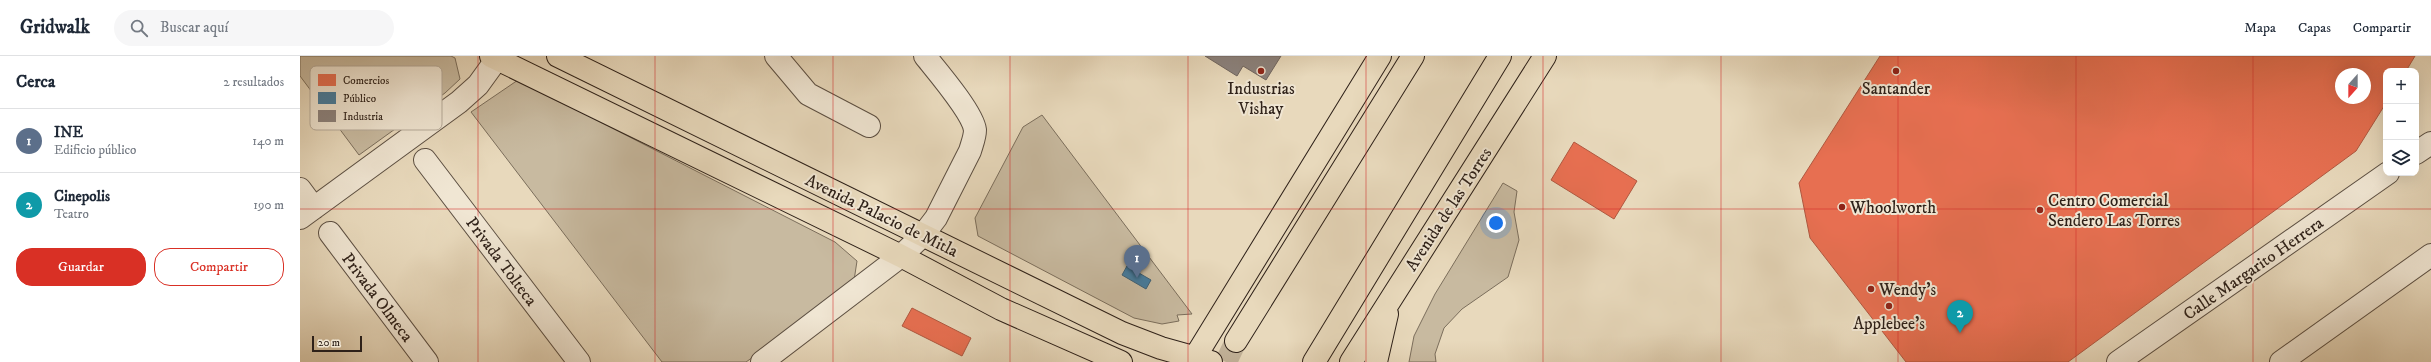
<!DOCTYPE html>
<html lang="es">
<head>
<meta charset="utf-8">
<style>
	:root { --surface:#fff; --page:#f6f6f7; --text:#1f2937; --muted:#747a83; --line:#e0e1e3; --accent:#d93025 }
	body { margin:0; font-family:"IM FELL DW Pica",serif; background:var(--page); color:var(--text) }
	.controls { position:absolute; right:12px; top:12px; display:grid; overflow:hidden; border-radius:8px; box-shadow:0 4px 16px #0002 }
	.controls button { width:36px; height:36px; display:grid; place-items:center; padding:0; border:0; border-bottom:1px solid var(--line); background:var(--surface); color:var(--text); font:20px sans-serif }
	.compass { position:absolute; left:2035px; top:12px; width:36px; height:36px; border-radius:50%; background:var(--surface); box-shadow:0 4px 16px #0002; rotate:201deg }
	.scale { position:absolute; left:12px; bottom:10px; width:50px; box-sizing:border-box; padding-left:4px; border:2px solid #2e2119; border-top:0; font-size:11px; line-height:14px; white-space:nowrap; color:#2e2119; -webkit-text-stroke:3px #f0e6d3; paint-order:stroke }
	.you { position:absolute; left:1196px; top:167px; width:14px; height:14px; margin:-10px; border:3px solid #fff; border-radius:50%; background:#1a73e8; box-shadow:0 0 0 6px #1a73e833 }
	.badge { display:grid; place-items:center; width:26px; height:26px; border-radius:50%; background:var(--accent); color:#fff; font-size:13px; font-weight:700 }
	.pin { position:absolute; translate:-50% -33px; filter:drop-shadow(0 1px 2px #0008) }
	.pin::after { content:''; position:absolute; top:21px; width:14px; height:12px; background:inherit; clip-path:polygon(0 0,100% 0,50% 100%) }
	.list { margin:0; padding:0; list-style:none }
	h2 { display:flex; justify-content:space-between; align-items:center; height:52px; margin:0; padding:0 16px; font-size:17px }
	h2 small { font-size:13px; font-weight:400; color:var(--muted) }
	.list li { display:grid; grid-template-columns:26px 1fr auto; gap:12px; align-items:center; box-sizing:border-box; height:64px; padding:0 16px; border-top:1px solid var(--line) }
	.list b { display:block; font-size:15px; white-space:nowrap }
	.list p { margin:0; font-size:13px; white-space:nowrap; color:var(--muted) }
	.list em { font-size:13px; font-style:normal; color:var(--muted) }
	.actions { display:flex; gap:8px; padding:12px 16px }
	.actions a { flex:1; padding:9px 0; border:1px solid var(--accent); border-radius:16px; text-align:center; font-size:14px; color:var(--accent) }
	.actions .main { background:var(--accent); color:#fff }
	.icon { flex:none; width:22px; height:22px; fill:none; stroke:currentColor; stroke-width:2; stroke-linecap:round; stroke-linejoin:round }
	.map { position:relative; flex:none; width:2131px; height:306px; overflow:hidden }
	header { display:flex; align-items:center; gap:24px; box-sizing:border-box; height:56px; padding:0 20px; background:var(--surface); border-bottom:1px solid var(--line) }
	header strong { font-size:19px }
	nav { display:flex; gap:22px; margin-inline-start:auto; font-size:14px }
	.search { width:280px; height:36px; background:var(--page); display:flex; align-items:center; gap:10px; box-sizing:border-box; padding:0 14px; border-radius:22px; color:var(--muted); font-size:15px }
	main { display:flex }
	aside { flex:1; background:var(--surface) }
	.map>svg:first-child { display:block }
	.green { fill:#c8baa0; stroke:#7b6e5c }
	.shops { fill:#e76f51; stroke:#b05840; fill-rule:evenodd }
	.public { fill:#457b9d; stroke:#3e6075 }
	.industry { fill:#8a817c; stroke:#6e645e }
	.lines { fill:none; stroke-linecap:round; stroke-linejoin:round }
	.highway-tunnel { stroke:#c3b49b; stroke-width:22; stroke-dasharray:22 11; stroke-linecap:butt }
	.minor-casing { stroke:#5c4f42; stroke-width:24 }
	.major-casing { stroke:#2e2119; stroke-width:24 }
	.highway-casing { stroke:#2e2119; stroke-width:24 }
	.minor { stroke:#f0e6d3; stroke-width:22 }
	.major { stroke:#e8d9bc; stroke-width:22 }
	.highway { stroke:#e8d9bc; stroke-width:22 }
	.grid { fill:none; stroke:#d62828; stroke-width:1; stroke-opacity:0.55 }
	.poi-dot { fill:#8f2418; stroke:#f0e6d3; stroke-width:1.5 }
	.labels { text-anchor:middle; stroke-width:4; stroke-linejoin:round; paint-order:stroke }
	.poi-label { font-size:17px; fill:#2e2119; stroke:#f0e6d3 }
	.street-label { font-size:17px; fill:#2e2119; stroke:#f0e6d3 }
	.key { fill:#f0e6d3; stroke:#b6ab9b; stroke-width:1 }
	.key-label { font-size:11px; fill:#2e2119 }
</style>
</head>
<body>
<header>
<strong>Gridwalk</strong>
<div class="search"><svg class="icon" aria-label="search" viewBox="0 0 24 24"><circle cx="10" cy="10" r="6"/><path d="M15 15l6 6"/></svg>Buscar aquí</div>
<nav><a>Mapa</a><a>Capas</a><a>Compartir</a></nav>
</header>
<main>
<aside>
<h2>Cerca<small>2 resultados</small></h2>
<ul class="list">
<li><span class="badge" style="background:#5c6f8a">1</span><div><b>INE</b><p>Edificio público</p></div><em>140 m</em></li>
<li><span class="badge" style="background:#0f9aa8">2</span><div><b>Cinepolis</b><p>Teatro</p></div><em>190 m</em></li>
</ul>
<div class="actions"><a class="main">Guardar</a><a>Compartir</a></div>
</aside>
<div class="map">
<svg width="2131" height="306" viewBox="0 0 2131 306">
	<rect width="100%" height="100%" fill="#e8d9bc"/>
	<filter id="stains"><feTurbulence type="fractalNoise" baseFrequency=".005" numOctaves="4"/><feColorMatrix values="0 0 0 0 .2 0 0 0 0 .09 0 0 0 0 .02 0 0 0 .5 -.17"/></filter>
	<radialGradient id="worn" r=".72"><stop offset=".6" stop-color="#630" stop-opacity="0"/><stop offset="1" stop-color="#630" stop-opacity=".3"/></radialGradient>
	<path class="green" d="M 0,0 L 151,0 L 155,2 L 160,23 L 145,37 L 59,99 L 0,20 Z
		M 218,24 L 535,186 L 557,205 L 553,231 L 446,306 L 362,306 L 171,56 Z
		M 742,59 L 892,258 L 877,259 L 879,265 L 862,268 L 834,262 L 678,180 L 675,162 L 723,71 Z
		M 1203,127 L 1217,135 L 1214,156 L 1219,184 L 1208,221 L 1162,253 L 1144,272 L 1135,298 L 1136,306 L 1109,306 L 1114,280 L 1135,238 Z"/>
	<path class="shops" d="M 1580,0 L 2115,0 L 2106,15 L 2086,15 L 2086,47 L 2056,95 L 1768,306 L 1606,306 L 1510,182 L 1499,127 ZM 2041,18 L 2065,18 L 2065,42 L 2041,42 Z
		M 1274,86 L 1337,125 L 1314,163 L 1251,124 Z
		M 612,252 L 671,282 L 662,300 L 602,270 Z"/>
	<path class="public" d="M 827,210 L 851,224 L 846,233 L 822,219 Z"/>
	<path class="industry" d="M 905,0 L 981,0 L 966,24 L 943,10 L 937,20 Z"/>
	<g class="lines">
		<path class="highway-tunnel" d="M 926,306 L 936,285"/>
		<g class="minor-casing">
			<path id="minor" d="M 476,0 L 508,38 L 569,70
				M 2116,97 L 2131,87
				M 125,104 L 279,306
				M 0,133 L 14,152
				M 0,162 L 159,46 L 178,29 L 199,0
				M 30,177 L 127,306
				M 462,306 L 601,200 L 623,179 L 636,162 L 670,95 C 672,88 675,81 675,74 C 673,57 637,15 625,0
				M 1818,306 L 2088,117
				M 1981,306 L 2131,199"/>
		</g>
		<g class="major-casing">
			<path id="major" d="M 191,0 L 601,200 L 701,253 L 821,306
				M 258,0 L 822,277 L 861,292 L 911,306
				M 892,306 L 1080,0
				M 1051,306 L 1245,0
				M 1076,306 L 1087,258"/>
		</g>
		<g class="highway-casing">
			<path id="highway" d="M 936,285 L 1113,0
				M 1014,306 L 1200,0"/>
		</g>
		<use href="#minor" class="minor"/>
		<use href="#major" class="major"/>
		<use href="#highway" class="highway"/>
	</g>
	<path class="grid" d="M 178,0 L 178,306M 355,0 L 355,306M 533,0 L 533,306M 710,0 L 710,306M 888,0 L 888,306M 1066,0 L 1066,306M 1243,0 L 1243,306M 1421,0 L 1421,306M 1598,0 L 1598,306M 1776,0 L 1776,306M 1953,0 L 1953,306M 0,153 L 2131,153"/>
	<g class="poi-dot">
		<circle cx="961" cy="15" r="4"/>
		<circle cx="1596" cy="15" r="4"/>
		<circle cx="1542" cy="151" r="4"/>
		<circle cx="1740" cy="154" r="4"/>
		<circle cx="1571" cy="233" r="4"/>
		<circle cx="1589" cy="250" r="4"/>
	</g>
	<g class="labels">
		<g class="poi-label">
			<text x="961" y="38">Industrias<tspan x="961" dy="20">Vishay</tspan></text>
			<text x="1596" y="38">Santander</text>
			<text x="1748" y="150" text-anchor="start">Centro Comercial<tspan x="1748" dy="20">Sendero Las Torres</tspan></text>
			<text x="1550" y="157" text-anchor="start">Whoolworth</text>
			<text x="1579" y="239" text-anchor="start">Wendy's</text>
			<text x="1589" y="273">Applebee's</text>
		</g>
		<g class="street-label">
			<text transform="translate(1148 153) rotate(-57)" y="6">Avenida de las Torres</text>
			<text transform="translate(582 159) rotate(26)" y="6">Avenida Palacio de Mitla</text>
			<text transform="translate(202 205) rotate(53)" y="6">Privada Tolteca</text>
			<text transform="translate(1953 212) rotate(-35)" y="6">Calle Margarito Herrera</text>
			<text transform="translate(78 241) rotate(53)" y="6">Privada Olmeca</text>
		</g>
	</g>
	<rect x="10" y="10" width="132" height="64" rx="6" class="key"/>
	<rect x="18" y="18" width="18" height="12" fill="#e76f51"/>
	<rect x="18" y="36" width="18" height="12" fill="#457b9d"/>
	<rect x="18" y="54" width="18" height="12" fill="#8a817c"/>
	<g class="key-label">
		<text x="43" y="28">Comercios</text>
		<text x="43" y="46">Público</text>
		<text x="43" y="64">Industria</text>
	</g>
	<rect width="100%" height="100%" filter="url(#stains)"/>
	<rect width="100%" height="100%" fill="url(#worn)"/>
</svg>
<div class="controls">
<button>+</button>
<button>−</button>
<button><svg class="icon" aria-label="layers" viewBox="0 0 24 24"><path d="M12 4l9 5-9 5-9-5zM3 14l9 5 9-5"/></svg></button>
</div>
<svg class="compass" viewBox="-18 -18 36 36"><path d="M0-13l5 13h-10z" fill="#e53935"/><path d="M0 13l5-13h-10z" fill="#747a83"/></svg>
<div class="scale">20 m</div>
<div class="you"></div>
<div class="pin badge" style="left:837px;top:222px;background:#5c6f8a">1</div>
<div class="pin badge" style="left:1660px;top:277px;background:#0f9aa8">2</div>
</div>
</main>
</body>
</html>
